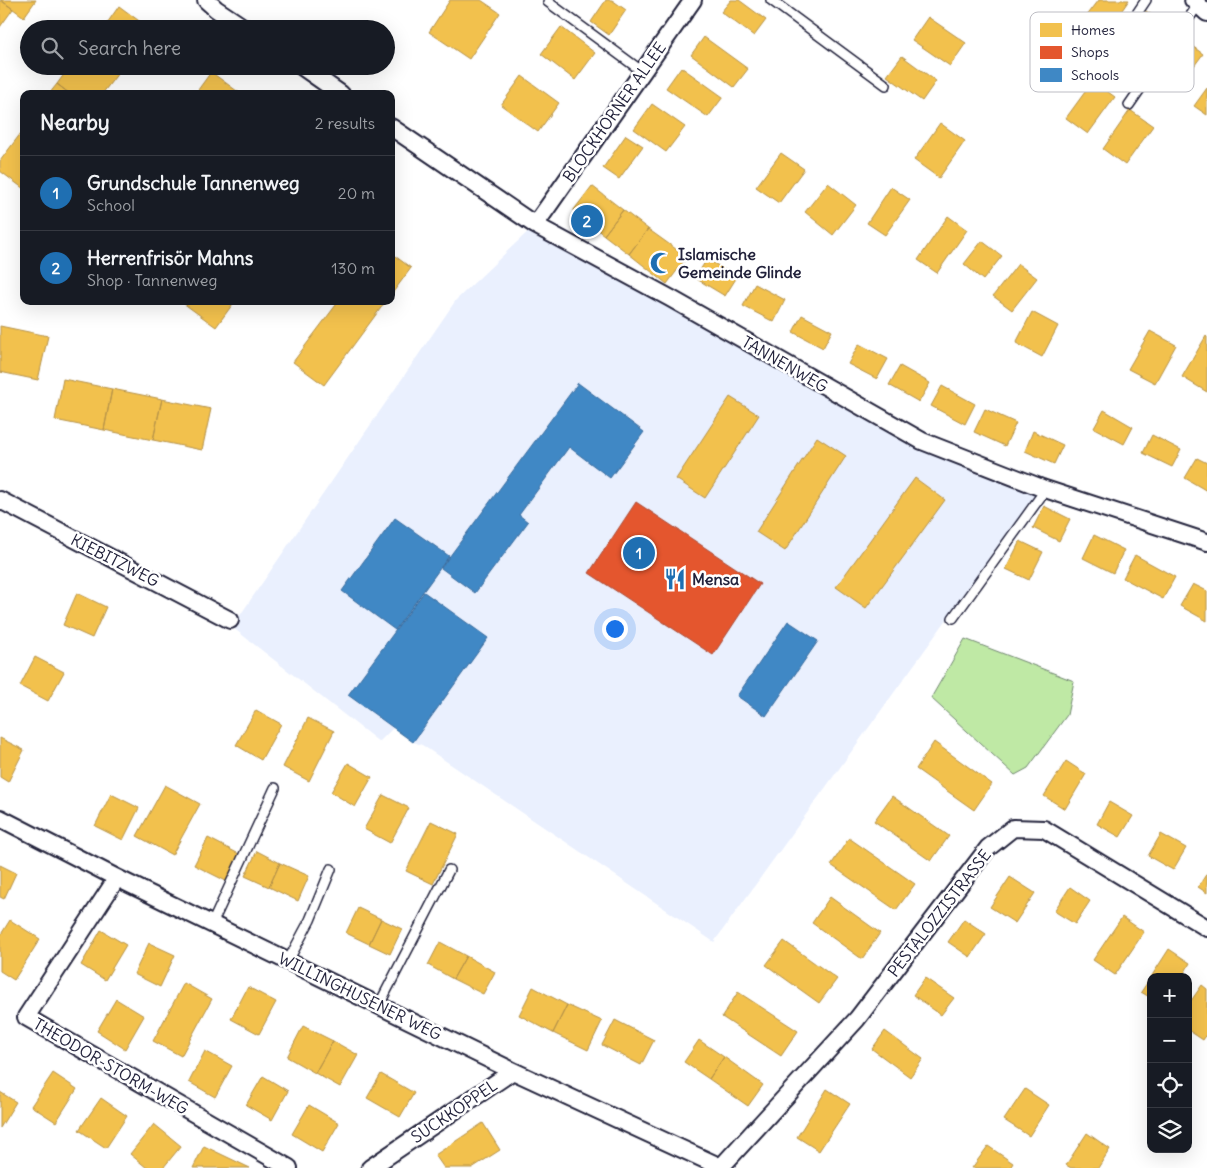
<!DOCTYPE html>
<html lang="en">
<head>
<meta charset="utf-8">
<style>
	:root { --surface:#171b24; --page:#20242c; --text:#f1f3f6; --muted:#9ea1a6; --line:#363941; --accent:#1f6fb2 }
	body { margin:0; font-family:Delius,sans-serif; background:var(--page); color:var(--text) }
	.controls { position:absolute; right:15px; bottom:15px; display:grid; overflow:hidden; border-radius:10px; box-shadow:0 5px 20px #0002 }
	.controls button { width:45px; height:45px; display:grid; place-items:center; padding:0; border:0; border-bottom:1px solid var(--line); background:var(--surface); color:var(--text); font:25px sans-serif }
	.you { position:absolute; left:614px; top:628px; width:18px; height:18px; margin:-12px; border:4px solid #fff; border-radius:50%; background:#1a73e8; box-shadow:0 0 0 8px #1a73e833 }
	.badge { display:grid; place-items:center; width:32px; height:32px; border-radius:50%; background:var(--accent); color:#fff; font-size:16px; font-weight:700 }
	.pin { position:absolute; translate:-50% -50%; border:2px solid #fff; box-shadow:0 1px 5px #0006 }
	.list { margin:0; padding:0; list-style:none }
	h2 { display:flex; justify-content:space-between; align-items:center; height:65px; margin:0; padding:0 20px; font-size:21px }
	h2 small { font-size:16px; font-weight:400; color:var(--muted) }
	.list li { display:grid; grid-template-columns:32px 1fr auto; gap:15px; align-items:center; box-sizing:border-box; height:75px; padding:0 20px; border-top:1px solid var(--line) }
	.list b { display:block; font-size:19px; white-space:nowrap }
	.list p { margin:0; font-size:16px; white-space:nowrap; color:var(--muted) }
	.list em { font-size:16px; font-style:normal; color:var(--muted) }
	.icon { flex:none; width:28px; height:28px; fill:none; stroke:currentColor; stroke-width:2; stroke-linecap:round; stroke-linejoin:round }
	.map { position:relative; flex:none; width:1207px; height:1168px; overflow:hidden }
	.search { position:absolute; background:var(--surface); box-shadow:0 5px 20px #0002; left:20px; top:20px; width:375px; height:55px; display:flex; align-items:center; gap:12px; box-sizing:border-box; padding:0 18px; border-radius:28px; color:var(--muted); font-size:19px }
	.panel { position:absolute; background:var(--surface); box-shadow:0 5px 20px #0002; left:20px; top:90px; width:375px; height:215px; border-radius:10px }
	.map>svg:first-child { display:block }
	.built { fill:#eaf0fe }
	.green { fill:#bfe9a5; stroke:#708670 }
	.homes { fill:#f2c14e; stroke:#b49148 }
	.shops { fill:#e4572e; stroke:#aa4732 }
	.schools { fill:#3f88c5; stroke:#36699c }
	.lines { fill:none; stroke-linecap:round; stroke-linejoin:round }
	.lane-casing { stroke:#22223b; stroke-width:12 }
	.street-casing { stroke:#22223b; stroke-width:20 }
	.lane { stroke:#fff; stroke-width:9 }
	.street { stroke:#fff; stroke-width:16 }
	.labels { text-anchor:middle; stroke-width:5; stroke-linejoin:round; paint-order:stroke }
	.street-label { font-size:16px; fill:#22223b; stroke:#fff }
	.poi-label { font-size:16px; font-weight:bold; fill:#22223b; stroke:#fff; text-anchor:start }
	.key { fill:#fff; stroke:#bdbdc4; stroke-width:1 }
	.key-label { font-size:14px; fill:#22223b }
</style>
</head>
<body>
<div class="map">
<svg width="1207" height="1168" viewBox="0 0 1207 1168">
	<rect width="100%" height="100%" fill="#fff"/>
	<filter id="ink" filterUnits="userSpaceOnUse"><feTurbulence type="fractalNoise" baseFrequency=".02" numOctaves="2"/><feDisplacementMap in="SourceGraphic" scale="10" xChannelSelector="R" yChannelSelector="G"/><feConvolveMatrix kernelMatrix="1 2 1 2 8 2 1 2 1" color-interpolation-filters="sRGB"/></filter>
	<g filter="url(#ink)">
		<path class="built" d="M 535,225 L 550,236 L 810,387 L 920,446 L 1041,491 L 950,615 L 714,942 L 422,745 L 413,742 L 395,726 L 379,742 L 232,627 L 456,300 Z"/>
		<path class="green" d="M 965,639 L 1074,681 L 1067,715 L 1028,768 L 1015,775 L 931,698 Z"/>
		<path class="homes" d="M 0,0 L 13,9 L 0,27 Z
			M 1,0 L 36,0 L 24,17 Z
			M 450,0 L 481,0 L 500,13 L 469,59 L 429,32 Z
			M 606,0 L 612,0 L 626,10 L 609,35 L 591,22 Z
			M 731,0 L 739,0 L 766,20 L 754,36 L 721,12 Z
			M 1099,0 L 1129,0 L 1107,32 L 1086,17 Z
			M 119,6 L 150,29 L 103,29 Z
			M 1146,11 L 1165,24 L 1139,63 L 1120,51 Z
			M 928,17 L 966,43 L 950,66 L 912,40 Z
			M 561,27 L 595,53 L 575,80 L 541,54 Z
			M 704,37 L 748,69 L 734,87 L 691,55 Z
			M 1184,40 L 1203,54 L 1180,85 L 1161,71 Z
			M 902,56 L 936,81 L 922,101 L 887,76 Z
			M 70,66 L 120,66 L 122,68 L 102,94 L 70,94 L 57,84 Z
			M 681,67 L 723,97 L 708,117 L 666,88 Z
			M 211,72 L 241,94 L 195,94 Z
			M 522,76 L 559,103 L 538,132 L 501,105 Z
			M 1093,81 L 1115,97 L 1088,134 L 1066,118 Z
			M 57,84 L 70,94 L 49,94 Z
			M 1207,88 L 1207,115 L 1194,106 Z
			M 652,104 L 685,127 L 666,152 L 634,129 Z
			M 1130,110 L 1153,126 L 1125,165 L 1103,149 Z
			M 940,123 L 965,141 L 939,178 L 914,160 Z
			M 24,129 L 24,189 L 0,171 L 0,161 Z
			M 626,135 L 643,146 L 619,179 L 603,168 Z
			M 781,153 L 804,169 L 779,203 L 756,187 Z
			M 828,183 L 856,205 L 833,235 L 805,212 Z
			M 592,186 L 623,210 L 604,235 L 573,211 Z
			M 891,187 L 910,200 L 885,235 L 867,223 Z
			M 623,210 L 648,229 L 629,254 L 604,235 Z
			M 948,216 L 967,230 L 937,273 L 918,260 Z
			M 648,229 L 687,257 L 667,284 L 629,254 Z
			M 982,241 L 1002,256 L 983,280 L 964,264 Z
			M 391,253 L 411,268 L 391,295 Z
			M 707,259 L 737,277 L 725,296 L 695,278 Z
			M 1018,264 L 1037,278 L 1012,310 L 993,296 Z
			M 755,284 L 785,300 L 774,322 L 743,306 Z
			M 184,301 L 235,301 L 216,327 L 183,303 Z
			M 339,301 L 386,301 L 324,385 L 293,362 Z
			M 1032,312 L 1058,326 L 1042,357 L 1016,343 Z
			M 802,315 L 832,331 L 823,348 L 793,332 Z
			M 0,326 L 48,336 L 38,380 L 0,372 Z
			M 1150,331 L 1176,345 L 1155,383 L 1128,369 Z
			M 1206,336 L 1207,337 L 1207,392 L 1182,377 Z
			M 859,344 L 888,359 L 877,379 L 848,364 Z
			M 900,366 L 930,383 L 919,402 L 889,385 Z
			M 63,379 L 112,389 L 104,430 L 55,420 Z
			M 942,386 L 975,404 L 965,424 L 931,406 Z
			M 112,389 L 162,399 L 153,440 L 104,430 Z
			M 730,397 L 759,415 L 705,498 L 676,479 Z
			M 162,399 L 211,409 L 202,450 L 153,440 Z
			M 985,409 L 1016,423 L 1005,446 L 974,432 Z
			M 1104,410 L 1133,427 L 1124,444 L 1094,428 Z
			M 1033,431 L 1063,445 L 1054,464 L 1025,451 Z
			M 1152,435 L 1181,450 L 1172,467 L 1143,453 Z
			M 817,437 L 846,456 L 785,551 L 756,532 Z
			M 1197,458 L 1207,463 L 1207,491 L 1185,478 Z
			M 915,478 L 945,500 L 866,608 L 836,587 Z
			M 1044,506 L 1070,519 L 1059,541 L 1033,528 Z
			M 1094,535 L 1124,550 L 1113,573 L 1083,558 Z
			M 1020,541 L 1043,552 L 1029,580 L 1006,569 Z
			M 1135,555 L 1175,577 L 1163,599 L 1123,578 Z
			M 1193,584 L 1207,591 L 1207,621 L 1180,606 Z
			M 77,593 L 106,607 L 92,638 L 63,625 Z
			M 35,657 L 64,672 L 48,701 L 20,686 Z
			M 256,710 L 281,724 L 261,760 L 236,745 Z
			M 308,718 L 334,731 L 309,781 L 283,767 Z
			M 0,738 L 24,750 L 8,782 L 0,777 Z
			M 934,742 L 992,784 L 974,810 L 916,769 Z
			M 1066,761 L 1086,774 L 1065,809 L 1044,796 Z
			M 348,763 L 372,777 L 355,807 L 331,792 Z
			M 165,785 L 200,804 L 172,855 L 137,836 Z
			M 111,794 L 139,808 L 123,840 L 95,826 Z
			M 383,795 L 409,808 L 390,843 L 364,829 Z
			M 892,796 L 949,836 L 931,861 L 874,821 Z
			M 1109,802 L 1133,816 L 1120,837 L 1097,824 Z
			M 431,821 L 458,834 L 433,884 L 406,871 Z
			M 1161,834 L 1186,848 L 1173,870 L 1148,856 Z
			M 208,838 L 241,855 L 228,882 L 194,865 Z
			M 849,838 L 915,884 L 896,910 L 831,865 Z
			M 257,851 L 280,863 L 269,887 L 245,876 Z
			M 280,863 L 309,876 L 298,901 L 269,887 Z
			M 0,865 L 16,873 L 4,899 L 0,897 Z
			M 1207,873 L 1207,893 L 1198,887 Z
			M 1010,877 L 1035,893 L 1015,923 L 990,907 Z
			M 1070,887 L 1090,901 L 1075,924 L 1054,911 Z
			M 830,897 L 880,933 L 862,959 L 812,923 Z
			M 358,908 L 381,919 L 369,944 L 346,933 Z
			M 1122,917 L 1144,932 L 1115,975 L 1093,960 Z
			M 381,919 L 402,929 L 390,954 L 369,944 Z
			M 964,919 L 986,934 L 970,957 L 948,942 Z
			M 10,920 L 40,939 L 14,980 L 0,971 L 0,936 Z
			M 101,930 L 126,945 L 105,980 L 81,965 Z
			M 784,941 L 837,979 L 819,1003 L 766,965 Z
			M 440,942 L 466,956 L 453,979 L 428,965 Z
			M 149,943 L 175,955 L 160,987 L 134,974 Z
			M 1169,949 L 1190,963 L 1182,977 L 1151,977 Z
			M 466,956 L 495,972 L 483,994 L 453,979 Z
			M 1151,977 L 1151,998 L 1141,992 Z
			M 925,978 L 954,998 L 941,1015 L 913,995 Z
			M 184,983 L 212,999 L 181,1056 L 153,1041 Z
			M 1202,985 L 1207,989 L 1207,1034 L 1203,1040 L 1188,1030 L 1188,1005 Z
			M 248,987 L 276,1002 L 259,1034 L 231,1019 Z
			M 533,987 L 567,1005 L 553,1033 L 519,1015 Z
			M 738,992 L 798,1031 L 781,1056 L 722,1017 Z
			M 116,999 L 144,1016 L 125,1049 L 97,1031 Z
			M 567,1005 L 602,1021 L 588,1050 L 553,1033 Z
			M 615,1020 L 654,1040 L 641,1065 L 602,1045 Z
			M 303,1026 L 333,1041 L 315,1073 L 287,1057 Z
			M 885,1031 L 923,1059 L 910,1077 L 872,1049 Z
			M 699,1040 L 724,1057 L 709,1079 L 684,1062 Z
			M 333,1041 L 358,1055 L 340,1087 L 315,1073 Z
			M 205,1051 L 232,1066 L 215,1097 L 189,1082 Z
			M 724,1057 L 763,1085 L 748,1106 L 709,1079 Z
			M 53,1073 L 77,1089 L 56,1122 L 31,1106 Z
			M 381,1074 L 414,1093 L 400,1117 L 367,1098 Z
			M 263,1076 L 288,1091 L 272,1120 L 246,1105 Z
			M 827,1089 L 850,1104 L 819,1151 L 797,1137 Z
			M 1025,1089 L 1049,1105 L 1029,1136 L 1004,1120 Z
			M 0,1092 L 16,1102 L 0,1128 Z
			M 101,1098 L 127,1116 L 106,1148 L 79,1130 Z
			M 309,1105 L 339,1123 L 322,1152 L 292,1134 Z
			M 483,1123 L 500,1150 L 472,1168 L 444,1168 L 435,1155 Z
			M 154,1124 L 181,1146 L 163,1168 L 147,1168 L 130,1154 Z
			M 1087,1133 L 1110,1149 L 1098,1168 L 1071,1168 L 1066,1165 Z
			M 204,1146 L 250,1168 L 193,1168 Z
			M 988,1146 L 1013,1163 L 1010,1168 L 972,1168 Z"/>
		<path class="shops" d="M 636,502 L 760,584 L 713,655 L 589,573 Z"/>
		<path class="schools" d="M 578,383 L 644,432 L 610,478 L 569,447 L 519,515 L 528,522 L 475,593 L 441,568 Z
			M 395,518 L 449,556 L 395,630 L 342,591 Z
			M 424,592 L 488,638 L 413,742 L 348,695 Z
			M 788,621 L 818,641 L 766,716 L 737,696 Z"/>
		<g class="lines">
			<g class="lane-casing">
				<path id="lane" d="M 771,0 L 886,85
					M 548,2 L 643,72
					M 1115,46 L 1146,0
					M 1129,105 L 1198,5
					M 953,618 L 1046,489
					M 212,924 L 275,788
					M 288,961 L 310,920 L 331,869
					M 379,1005 L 449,870"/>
			</g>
			<g class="street-casing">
				<path id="street" d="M 206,0 L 216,9 L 246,29
					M 1193,0 L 1207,13
					M 301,66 L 341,94
					M 391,127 L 535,225 L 670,298 L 922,441 L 1042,488 L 1207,542
					M 535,225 L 693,0
					M 0,500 L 230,620
					M 0,818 L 117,878 L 513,1071 L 723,1168
					M 117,878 L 26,1017 L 289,1168
					M 721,1167 L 857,1019 L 988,848 L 1013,828 L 1044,829 L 1207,928
					M 370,1168 L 513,1071"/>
			</g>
			<use href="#lane" class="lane"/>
			<use href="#street" class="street"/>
		</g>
	</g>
	<defs>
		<g id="mosque-bare" transform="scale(1.725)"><path d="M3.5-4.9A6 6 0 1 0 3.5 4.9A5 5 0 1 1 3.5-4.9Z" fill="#1f6fb2" stroke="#fff" stroke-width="2.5" paint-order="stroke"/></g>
		<g id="restaurant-bare" transform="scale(1.725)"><path d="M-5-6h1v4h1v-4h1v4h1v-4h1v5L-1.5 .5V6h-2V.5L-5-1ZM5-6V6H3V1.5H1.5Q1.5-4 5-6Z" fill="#1f6fb2" stroke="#fff" stroke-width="2.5" paint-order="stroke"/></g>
	</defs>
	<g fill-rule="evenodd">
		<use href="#mosque-bare" x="661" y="263"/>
		<use href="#restaurant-bare" x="675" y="579"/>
	</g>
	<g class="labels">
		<g class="street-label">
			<text transform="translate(614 112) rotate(-55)" y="6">BLOCKHORNER ALLEE</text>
			<text transform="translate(785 364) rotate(30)" y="6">TANNENWEG</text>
			<text transform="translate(115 560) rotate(27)" y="6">KIEBITZWEG</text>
			<text transform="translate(939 913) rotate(-52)" y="6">PESTALOZZISTRASSE</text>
			<text transform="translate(360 996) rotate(26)" y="6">WILLINGHUSENER WEG</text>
			<text transform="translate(111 1066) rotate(30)" y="6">THEODOR-STORM-WEG</text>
			<text transform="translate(454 1111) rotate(-34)" y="6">SUCKKOPPEL</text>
		</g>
		<g class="poi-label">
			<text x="678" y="260">Islamische<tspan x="678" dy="18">Gemeinde Glinde</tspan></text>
			<text x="692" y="585">Mensa</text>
		</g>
	</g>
	<rect x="1030" y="12" width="164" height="80" rx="8" class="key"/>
	<rect x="1040" y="23" width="22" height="14" fill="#f2c14e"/>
	<rect x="1040" y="46" width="22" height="13" fill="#e4572e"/>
	<rect x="1040" y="68" width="22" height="14" fill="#3f88c5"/>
	<g class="key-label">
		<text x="1071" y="35">Homes</text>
		<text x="1071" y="57">Shops</text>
		<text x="1071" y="80">Schools</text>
	</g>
</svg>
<div class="controls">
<button>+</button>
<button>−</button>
<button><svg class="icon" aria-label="locate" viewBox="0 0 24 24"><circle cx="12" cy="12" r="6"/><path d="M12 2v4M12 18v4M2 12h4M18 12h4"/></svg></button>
<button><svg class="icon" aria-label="layers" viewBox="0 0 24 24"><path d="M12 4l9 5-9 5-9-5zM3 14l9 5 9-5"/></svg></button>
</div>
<div class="you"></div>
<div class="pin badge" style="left:639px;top:553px">1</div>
<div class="pin badge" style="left:587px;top:221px">2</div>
<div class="search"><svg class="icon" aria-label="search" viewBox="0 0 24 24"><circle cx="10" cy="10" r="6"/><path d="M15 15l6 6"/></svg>Search here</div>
<section class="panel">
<h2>Nearby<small>2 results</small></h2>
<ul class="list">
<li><span class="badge">1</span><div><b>Grundschule Tannenweg</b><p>School</p></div><em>20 m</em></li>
<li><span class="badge">2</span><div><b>Herrenfrisör Mahns</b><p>Shop · Tannenweg</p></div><em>130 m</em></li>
</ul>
</section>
</div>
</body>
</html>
